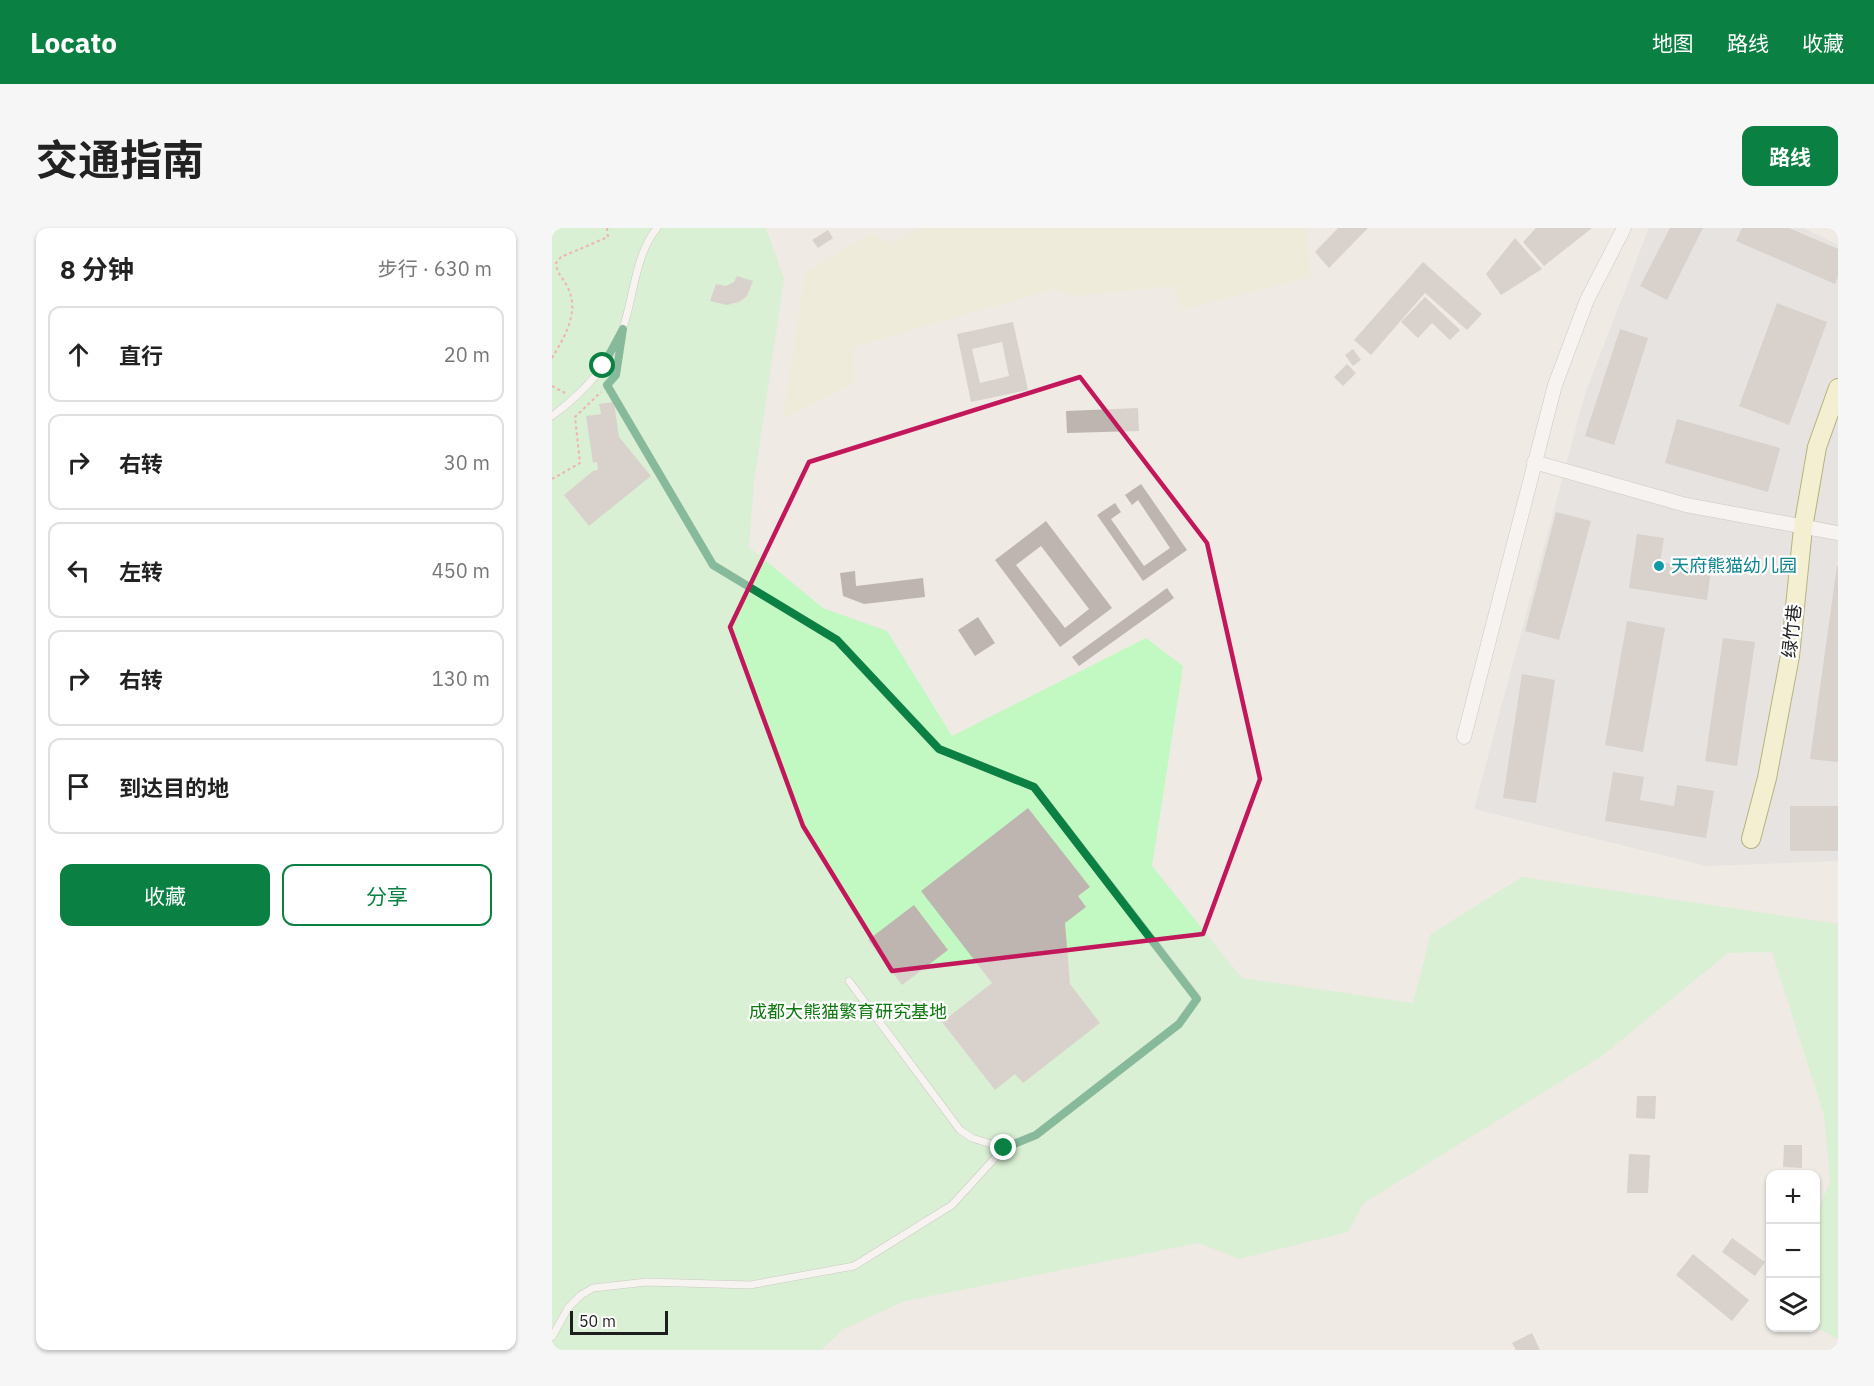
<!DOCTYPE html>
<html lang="zh">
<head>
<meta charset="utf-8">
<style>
	:root { --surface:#fff; --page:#f6f6f6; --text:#222; --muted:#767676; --line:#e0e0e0; --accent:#0b8043 }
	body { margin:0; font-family:"IBM Plex Sans","Noto Sans SC",sans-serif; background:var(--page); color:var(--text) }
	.controls { position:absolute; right:18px; bottom:18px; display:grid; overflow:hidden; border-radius:12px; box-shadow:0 2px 4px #0004 }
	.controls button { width:54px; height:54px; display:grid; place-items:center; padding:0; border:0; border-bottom:2px solid var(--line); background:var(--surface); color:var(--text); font:30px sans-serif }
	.scale { position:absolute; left:18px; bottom:15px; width:98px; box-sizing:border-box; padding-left:6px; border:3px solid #1e1e1e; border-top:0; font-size:16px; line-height:21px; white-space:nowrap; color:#1e1e1e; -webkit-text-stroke:4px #fff; paint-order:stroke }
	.stop { position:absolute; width:18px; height:18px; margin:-14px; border:4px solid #0b8043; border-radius:50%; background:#fff }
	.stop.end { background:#0b8043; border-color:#fff; box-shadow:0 2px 6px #0008 }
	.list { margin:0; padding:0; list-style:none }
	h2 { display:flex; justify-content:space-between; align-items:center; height:78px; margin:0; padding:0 24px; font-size:26px }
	h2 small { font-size:20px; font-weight:400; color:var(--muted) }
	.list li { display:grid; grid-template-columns:39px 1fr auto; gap:18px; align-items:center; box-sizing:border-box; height:96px; margin:0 12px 12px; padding:0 12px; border:2px solid var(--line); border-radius:12px }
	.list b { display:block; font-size:22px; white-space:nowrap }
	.list em { font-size:20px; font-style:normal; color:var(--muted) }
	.actions { display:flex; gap:12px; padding:18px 24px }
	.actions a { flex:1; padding:14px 0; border:2px solid var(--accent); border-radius:12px; text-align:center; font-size:21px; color:var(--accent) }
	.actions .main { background:var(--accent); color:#fff }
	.icon { flex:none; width:33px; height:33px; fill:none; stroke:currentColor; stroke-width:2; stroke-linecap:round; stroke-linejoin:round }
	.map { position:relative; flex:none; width:1286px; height:1122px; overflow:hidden; border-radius:12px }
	header { display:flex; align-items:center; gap:36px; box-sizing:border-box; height:84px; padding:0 30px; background:var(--accent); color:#fff }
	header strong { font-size:28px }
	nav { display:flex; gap:33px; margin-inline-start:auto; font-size:21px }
	.intro { display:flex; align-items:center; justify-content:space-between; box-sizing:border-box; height:144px; padding:0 36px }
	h1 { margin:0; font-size:42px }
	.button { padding:15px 27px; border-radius:12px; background:var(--accent); color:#fff; font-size:21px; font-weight:700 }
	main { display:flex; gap:36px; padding:0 36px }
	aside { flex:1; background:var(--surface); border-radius:12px; box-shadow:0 2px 4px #0004 }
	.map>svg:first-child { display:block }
	.residential { fill:#dcdbdb }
	.farmland { fill:#ededcf }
	.park { fill:#c2f8c2 }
	.building { fill:#bfb5b0; fill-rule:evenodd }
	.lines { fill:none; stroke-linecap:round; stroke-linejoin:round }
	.lane-casing { stroke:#a2a2a2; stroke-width:8 }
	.street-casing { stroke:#a2a2a2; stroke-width:15 }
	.secondary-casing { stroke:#707207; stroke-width:20 }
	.path { stroke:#f66f6d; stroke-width:2; stroke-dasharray:3 3; stroke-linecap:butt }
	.lane { stroke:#fff; stroke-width:7 }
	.street { stroke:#fff; stroke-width:14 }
	.secondary { stroke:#f8f5b9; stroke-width:18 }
	.route { stroke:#0b8043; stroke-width:8 }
	.marked { fill:none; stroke:#c2185b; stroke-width:4.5; stroke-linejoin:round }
	.culture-dot { fill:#0f9aa8; stroke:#fff; stroke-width:2 }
	.labels { text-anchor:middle; stroke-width:4.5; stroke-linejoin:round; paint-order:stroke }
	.culture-label { font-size:18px; fill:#0d838f; stroke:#fff; text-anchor:start }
	.street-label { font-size:18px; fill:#1e1e1e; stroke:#fff }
	.park-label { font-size:18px; fill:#0e790e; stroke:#fff }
</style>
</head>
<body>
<header>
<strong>Locato</strong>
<nav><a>地图</a><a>路线</a><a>收藏</a></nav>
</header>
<div class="intro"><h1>交通指南</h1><a class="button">路线</a></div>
<main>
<aside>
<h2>8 分钟<small>步行 · 630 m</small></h2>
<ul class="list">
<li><svg class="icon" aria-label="ahead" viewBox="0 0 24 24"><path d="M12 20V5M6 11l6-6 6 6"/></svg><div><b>直行</b></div><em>20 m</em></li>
<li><svg class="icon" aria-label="right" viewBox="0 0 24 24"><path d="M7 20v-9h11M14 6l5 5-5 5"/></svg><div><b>右转</b></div><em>30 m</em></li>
<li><svg class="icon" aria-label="left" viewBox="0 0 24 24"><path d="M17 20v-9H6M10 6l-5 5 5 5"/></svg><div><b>左转</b></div><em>450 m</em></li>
<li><svg class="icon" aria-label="right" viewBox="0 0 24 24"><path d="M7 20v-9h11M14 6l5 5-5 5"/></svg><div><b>右转</b></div><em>130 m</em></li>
<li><svg class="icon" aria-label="arrive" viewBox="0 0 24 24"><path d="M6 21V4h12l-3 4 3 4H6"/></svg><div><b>到达目的地</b></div></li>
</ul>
<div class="actions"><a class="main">收藏</a><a>分享</a></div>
</aside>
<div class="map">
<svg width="1286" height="1122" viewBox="0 0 1286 1122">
	<rect width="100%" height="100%" fill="#efeae4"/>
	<path class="residential" d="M 1097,0 L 1251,0 L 1286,17 L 1286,633 L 1155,638 L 922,581 L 1033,166 Z"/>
	<path class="farmland" d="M 369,0 L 757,0 L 755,2 L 759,49 L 630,82 L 621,58 L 525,68 L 499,62 L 301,119 L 303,155 L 231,191 L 253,45 L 320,5 L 338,16 Z"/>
	<path class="park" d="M 0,0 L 214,0 L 232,50 L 202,255 L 197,319 L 271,380 L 335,403 L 400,508 L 594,410 L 631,438 L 600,638 L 690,750 L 861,775 L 879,706 L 970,649 L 1286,696 L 1286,1111 L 1264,1099 L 1264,989 L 1278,953 L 1272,887 L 1220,724 L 1176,725 L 1050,828 L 812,975 L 796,1004 L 687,1031 L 647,1015 L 353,1073 L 292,1101 L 269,1122 L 0,1122 Z"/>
	<path class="building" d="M 786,0 L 816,0 L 777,40 L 763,24 Z
		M 984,0 L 1040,0 L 992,38 L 971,14 Z
		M 1118,0 L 1151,0 L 1115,72 L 1088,58 Z
		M 1190,0 L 1237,0 L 1286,21 L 1286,49 L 1283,56 L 1184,13 Z
		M 276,2 L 281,10 L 266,20 L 260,12 Z
		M 963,10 L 990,41 L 949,67 L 934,46 Z
		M 871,34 L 930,86 L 915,102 L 873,65 L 819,127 L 802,112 Z
		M 185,48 L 201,53 L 195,68 L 187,74 L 175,77 L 158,73 L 164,56 L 174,58 L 182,54 Z
		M 873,69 L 908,102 L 898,112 L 880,95 L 866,110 L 849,94 Z
		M 1225,75 L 1275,94 L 1237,197 L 1187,178 Z
		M 461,94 L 476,162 L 419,174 L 405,106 ZM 450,114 L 457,148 L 428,155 L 420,121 Z
		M 1068,101 L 1096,110 L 1062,217 L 1033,208 Z
		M 801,121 L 809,132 L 801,138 L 793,127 Z
		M 795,136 L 804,145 L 791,158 L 782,149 Z
		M 62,174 L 67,209 L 99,248 L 37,298 L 12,267 L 41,243 L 46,242 L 45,234 L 41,235 L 34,188 L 49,186 L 47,176 Z
		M 586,180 L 587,203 L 515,205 L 514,183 Z
		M 1125,191 L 1228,220 L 1216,264 L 1113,235 Z
		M 589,256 L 635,322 L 591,353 L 545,287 L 563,275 L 569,284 L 559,291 L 592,338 L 618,320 L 586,272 L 580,277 L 573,267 Z
		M 1004,284 L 1039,293 L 1007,412 L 973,403 Z
		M 494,293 L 560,380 L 508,419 L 443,332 ZM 489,318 L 537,381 L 513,400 L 464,337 Z
		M 1085,306 L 1112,310 L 1108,334 L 1159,342 L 1155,372 L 1077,360 Z
		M 1285,338 L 1286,338 L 1286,534 L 1258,531 Z
		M 303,343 L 304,358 L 371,350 L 373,369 L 312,376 L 291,368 L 288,345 Z
		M 615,360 L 622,370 L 527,438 L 520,429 Z
		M 426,389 L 443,415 L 423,428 L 406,402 Z
		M 1075,393 L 1113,400 L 1091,524 L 1053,517 Z
		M 1171,410 L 1203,414 L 1185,538 L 1153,533 Z
		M 970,446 L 1003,452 L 984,575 L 951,570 Z
		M 1061,544 L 1092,549 L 1088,572 L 1122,578 L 1125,557 L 1162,563 L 1154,610 L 1053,593 Z
		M 1238,578 L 1286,578 L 1286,623 L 1238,623 Z
		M 476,580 L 538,659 L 526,668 L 534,679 L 513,695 L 518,756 L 548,795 L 471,855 L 463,846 L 443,862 L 390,794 L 440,755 L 369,663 Z
		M 362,677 L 396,722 L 350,757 L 316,712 Z
		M 1085,868 L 1104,868 L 1103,891 L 1084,890 Z
		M 1232,917 L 1250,917 L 1250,940 L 1231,939 Z
		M 1077,926 L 1098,927 L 1096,965 L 1075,965 Z
		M 1180,1010 L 1213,1034 L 1203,1048 L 1170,1024 Z
		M 1141,1026 L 1197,1072 L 1180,1093 L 1124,1047 Z
		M 980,1105 L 988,1122 L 964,1122 L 960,1115 Z"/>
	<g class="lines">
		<g class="lane-casing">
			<path id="lane" d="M 55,157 L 161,337 L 285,412 L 387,521 L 482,559 L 645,770 L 627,796 L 484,907 L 452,920 L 420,910 L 408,902 L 297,753
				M 0,188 C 30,166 58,137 71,100 C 82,68 83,27 105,0
				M 0,1109 L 16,1080 L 29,1067 L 41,1060 L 95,1054 L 198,1057 L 302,1038 L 400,977 L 452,920"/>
		</g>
		<g class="street-casing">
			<path id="street" d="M 982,234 L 1134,277 L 1286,305
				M 912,509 L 1003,157 L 1035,72 L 1072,0"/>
		</g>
		<g class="secondary-casing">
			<path id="secondary" d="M 1199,611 L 1215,550 L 1238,428 L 1251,300 L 1265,219 L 1286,160"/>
		</g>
		<path class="path" d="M 0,130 C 12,110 28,84 16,60 C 12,51 5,46 4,35 L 9,29 L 56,9 L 55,0
			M 61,150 L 66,133
			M 0,158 L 13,165
			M 0,251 L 28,235 L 23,189 L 49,164"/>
		<use href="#lane" class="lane"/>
		<use href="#street" class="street"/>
		<use href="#secondary" class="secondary"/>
	</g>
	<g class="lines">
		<path class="route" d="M 51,138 L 71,101 L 64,147 L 55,157 L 161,337 L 285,412 L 387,521 L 482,559 L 645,771 L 627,796 L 484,907 L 452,920"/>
	</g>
	<path d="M0 0H1286V1122H0ZM 528,149 L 655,315 L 708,551 L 651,706 L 340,743 L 251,598 L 178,399 L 257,234 Z" fill="#efeae4" fill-opacity=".55" fill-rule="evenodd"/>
	<path class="marked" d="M 528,149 L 655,315 L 708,551 L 651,706 L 340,743 L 251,598 L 178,399 L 257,234 Z"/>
	<circle class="culture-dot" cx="1107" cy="338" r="6"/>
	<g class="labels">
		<g class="culture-label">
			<text x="1119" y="344">天府熊猫幼儿园</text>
		</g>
		<g class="street-label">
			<text transform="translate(1240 403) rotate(-84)" y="6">绿竹巷</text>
		</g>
		<g class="park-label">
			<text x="296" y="790">成都大熊猫繁育研究基地</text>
		</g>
	</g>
</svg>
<div class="controls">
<button>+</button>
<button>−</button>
<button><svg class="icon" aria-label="layers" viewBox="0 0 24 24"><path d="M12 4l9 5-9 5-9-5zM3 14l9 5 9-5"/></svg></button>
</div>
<div class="scale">50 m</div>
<div class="stop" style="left:51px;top:138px"></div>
<div class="stop end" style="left:452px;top:920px"></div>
</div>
</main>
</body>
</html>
